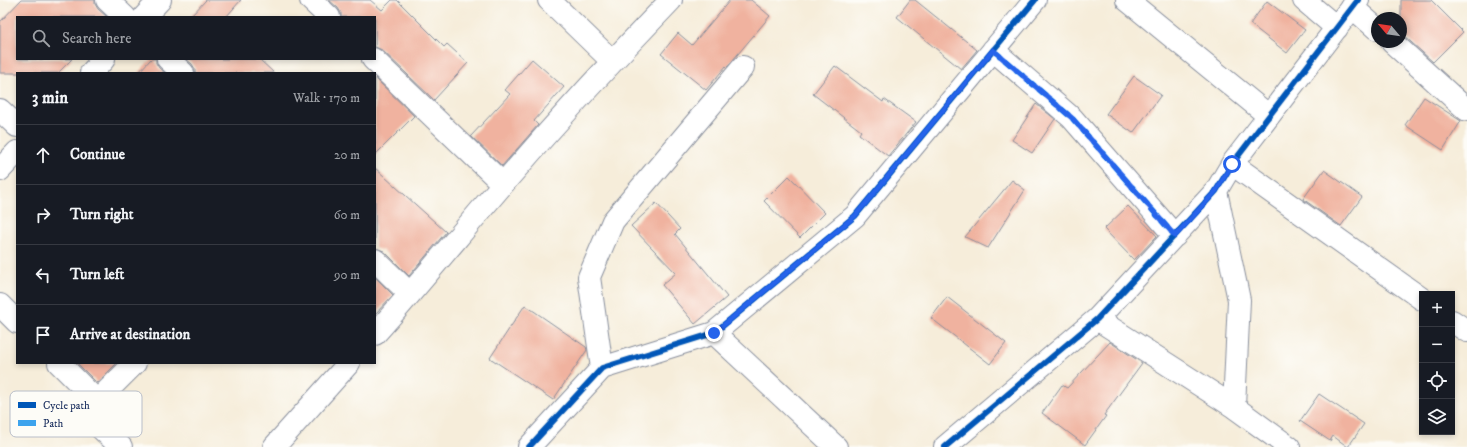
<!DOCTYPE html>
<html lang="en">
<head>
<meta charset="utf-8">
<style>
	:root { --surface:#171b24; --page:#20242c; --text:#f1f3f6; --muted:#9ea1a6; --line:#363941 }
	body { margin:0; font-family:"IM FELL DW Pica",serif; background:var(--page); color:var(--text) }
	.controls { position:absolute; right:12px; bottom:12px; display:grid; overflow:hidden; border-radius:0px; box-shadow:0 2px 6px #0003 }
	.controls button { width:36px; height:36px; display:grid; place-items:center; padding:0; border:0; border-bottom:1px solid var(--line); background:var(--surface); color:var(--text); font:20px sans-serif }
	.compass { position:absolute; left:1371px; top:12px; width:36px; height:36px; border-radius:50%; background:var(--surface); box-shadow:0 2px 6px #0003; rotate:299deg }
	.stop { position:absolute; width:12px; height:12px; margin:-9px; border:3px solid #2563eb; border-radius:50%; background:#fff }
	.stop.end { background:#2563eb; border-color:#fff; box-shadow:0 1px 4px #0008 }
	.list { margin:0; padding:0; list-style:none }
	h2 { display:flex; justify-content:space-between; align-items:center; height:52px; margin:0; padding:0 16px; font-size:17px }
	h2 small { font-size:13px; font-weight:400; color:var(--muted) }
	.list li { display:grid; grid-template-columns:26px 1fr auto; gap:12px; align-items:center; box-sizing:border-box; height:60px; padding:0 16px; border-top:1px solid var(--line) }
	.list b { display:block; font-size:15px; white-space:nowrap }
	.list em { font-size:13px; font-style:normal; color:var(--muted) }
	.icon { flex:none; width:22px; height:22px; fill:none; stroke:currentColor; stroke-width:2; stroke-linecap:round; stroke-linejoin:round }
	.map { position:relative; flex:none; width:1467px; height:447px; overflow:hidden }
	.search { position:absolute; background:var(--surface); box-shadow:0 2px 6px #0003; left:16px; top:16px; width:360px; height:44px; display:flex; align-items:center; gap:10px; box-sizing:border-box; padding:0 14px; border-radius:0px; color:var(--muted); font-size:15px }
	.panel { position:absolute; background:var(--surface); box-shadow:0 2px 6px #0003; left:16px; top:72px; width:360px; height:292px; border-radius:0px }
	.map>svg:first-child { display:block }
	.building { fill:#f0b29f }
	.lines { fill:none; stroke-linecap:round; stroke-linejoin:round }
	.minor-casing { stroke:#888e9c; stroke-width:24 }
	.minor { stroke:#fff; stroke-width:22 }
	.quiet { stroke:#3da3ed; stroke-width:5; stroke-dasharray:10 5; stroke-linecap:butt }
	.cycleway-casing { stroke:#fdfcf7; stroke-width:8 }
	.cycleway { stroke:#0057b8; stroke-width:6 }
	.route { stroke:#2563eb; stroke-width:5 }
	.key { fill:#fdfcf7; stroke:#b9bec9; stroke-width:1 }
	.key-label { font-size:11px; fill:#1b2f5e }
</style>
</head>
<body>
<div class="map">
<svg width="1467" height="447" viewBox="0 0 1467 447">
	<rect width="100%" height="100%" fill="#fdfcf7"/>
	<filter id="ink" filterUnits="userSpaceOnUse"><feTurbulence type="fractalNoise" baseFrequency=".025" numOctaves="2"/><feDisplacementMap in="SourceGraphic" scale="8" xChannelSelector="R" yChannelSelector="G"/><feConvolveMatrix kernelMatrix="1 2 1 2 8 2 1 2 1" color-interpolation-filters="sRGB"/></filter>
	<filter id="wash" filterUnits="userSpaceOnUse"><feTurbulence type="fractalNoise" baseFrequency=".012" numOctaves="4" result="noise"/><feDisplacementMap in="SourceGraphic" scale="16" xChannelSelector="R" yChannelSelector="G"/><feGaussianBlur stdDeviation="0.9" result="paint"/><feColorMatrix in="noise" values="0 0 0 0 0 0 0 0 0 0 0 0 0 0 0 0 0 1.4 0 .05"/><feComposite in="paint" operator="in"/></filter>
	<g filter="url(#wash)">
		<rect width="100%" height="100%" fill="#f6edda"/>
		<g id="blocks">
			<path class="building" d="M 21,0 L 95,0 L 95,4 L 98,9 L 107,17 L 17,17 L 17,59 L 72,59 L 58,73 L 0,73 L 0,22 Z
				M 206,0 L 241,0 L 226,17 L 190,17 Z
				M 329,0 L 370,0 L 382,10 L 392,0 L 397,0 L 444,47 L 447,44 L 468,63 L 434,100 L 382,50 L 375,47 L 375,17 L 341,17 L 341,13 L 338,8 Z
				M 730,0 L 751,0 L 770,16 L 727,67 L 726,66 L 706,90 L 661,54 L 678,33 L 692,45 Z
				M 910,0 L 915,0 L 977,50 L 961,69 L 897,17 Z
				M 1401,0 L 1431,0 L 1463,32 L 1433,62 L 1401,33 Z
				M 1267,1 L 1305,30 L 1287,53 L 1250,24 Z
				M 151,59 L 156,59 L 156,63 L 159,68 L 165,73 L 138,73 Z
				M 186,59 L 259,59 L 274,73 L 195,73 L 195,69 L 192,64 Z
				M 532,59 L 564,87 L 534,121 L 538,125 L 502,166 L 471,136 L 510,94 L 505,90 Z
				M 835,66 L 883,102 L 884,99 L 916,122 L 888,156 L 859,134 L 861,131 L 813,94 Z
				M 1134,76 L 1161,95 L 1133,133 L 1106,114 Z
				M 375,78 L 414,116 L 375,155 Z
				M 1424,97 L 1461,121 L 1443,150 L 1405,125 Z
				M 1036,104 L 1055,119 L 1032,153 L 1012,140 Z
				M 375,168 L 446,232 L 409,276 L 384,251 L 375,248 Z
				M 1324,170 L 1362,197 L 1341,226 L 1303,199 Z
				M 789,176 L 825,213 L 800,238 L 764,201 Z
				M 1012,180 L 1025,190 L 988,248 L 965,237 Z
				M 656,203 L 680,229 L 675,234 L 727,297 L 695,324 L 662,285 L 676,273 L 631,226 Z
				M 1128,206 L 1157,236 L 1134,260 L 1104,229 Z
				M 375,277 L 393,295 L 375,314 Z
				M 947,297 L 1006,343 L 990,364 L 931,318 Z
				M 525,305 L 586,347 L 587,350 L 553,400 L 490,358 Z
				M 1110,342 L 1142,363 L 1104,415 L 1106,416 L 1085,445 L 1042,413 L 1062,385 L 1067,388 Z
				M 77,363 L 117,363 L 97,383 Z
				M 1319,394 L 1364,424 L 1348,447 L 1333,436 L 1330,441 L 1300,421 Z"/>
		</g>
	</g>
	<g filter="url(#ink)">
		<use href="#blocks" fill-opacity="0" stroke="#888e9c" stroke-width="1"/>
		<g class="lines">
			<g class="minor-casing">
				<path id="minor" d="M 107,0 L 125,17
					M 311,0 L 329,17
					M 549,0 L 612,61
					M 1127,0 L 1269,116
					M 1304,0 L 1337,28
					M 1352,7 L 1377,29
					M 144,17 L 160,0
					M 1392,42 L 1467,110
					M 993,50 L 1072,118 L 1175,236
					M 168,59 L 183,73
					M 373,59 L 503,184
					M 91,73 L 104,59
					M 0,110 L 17,126
					M 1232,164 L 1422,299
					M 0,170 L 17,152
					M 1216,191 L 1239,300 L 1234,407
					M 375,260 L 410,294
					M 0,305 L 17,322
					M 1097,319 L 1234,407 L 1289,447
					M 1452,321 L 1467,331
					M 714,333 L 836,447
					M 375,334 C 419,285 460,234 503,184 C 557,121 613,60 671,0
					M 59,363 L 97,401 L 91,419 L 121,447
					M 602,368 L 589,277 L 613,221 L 743,67
					M 97,401 L 135,363
					M 274,447 L 349,363
					M 529,447 L 602,368 L 714,333 L 855,216 L 1035,0
					M 945,447 L 1097,319 L 1216,191 L 1232,164 L 1358,0"/>
			</g>
			<use href="#minor" class="minor"/>
			<path class="quiet" d="M 993,50 L 1072,118 L 1175,236"/>
			<g class="cycleway-casing">
				<path id="cycleway" d="M 529,447 L 602,368 L 714,333 L 855,216 L 1035,0
					M 945,447 L 1097,319 L 1216,191 L 1232,164 L 1358,0"/>
			</g>
			<use href="#cycleway" class="cycleway"/>
		</g>
	</g>
	<g class="lines" filter="url(#ink)">
		<path class="route" d="M 714,333 L 855,216 L 993,50 L 1072,118 L 1175,236 L 1216,191 L 1232,164"/>
	</g>
	<rect x="10" y="391" width="132" height="46" rx="6" class="key"/>
	<rect x="18" y="402" width="18" height="6" fill="#0057b8"/>
	<rect x="18" y="420" width="18" height="6" fill="#3da3ed"/>
	<g class="key-label">
		<text x="43" y="409">Cycle path</text>
		<text x="43" y="427">Path</text>
	</g>
</svg>
<div class="controls">
<button>+</button>
<button>−</button>
<button><svg class="icon" aria-label="locate" viewBox="0 0 24 24"><circle cx="12" cy="12" r="6"/><path d="M12 2v4M12 18v4M2 12h4M18 12h4"/></svg></button>
<button><svg class="icon" aria-label="layers" viewBox="0 0 24 24"><path d="M12 4l9 5-9 5-9-5zM3 14l9 5 9-5"/></svg></button>
</div>
<svg class="compass" viewBox="-18 -18 36 36"><path d="M0-13l5 13h-10z" fill="#e53935"/><path d="M0 13l5-13h-10z" fill="#9ea1a6"/></svg>
<div class="stop" style="left:1232px;top:164px"></div>
<div class="stop end" style="left:714px;top:333px"></div>
<div class="search"><svg class="icon" aria-label="search" viewBox="0 0 24 24"><circle cx="10" cy="10" r="6"/><path d="M15 15l6 6"/></svg>Search here</div>
<section class="panel">
<h2>3 min<small>Walk · 170 m</small></h2>
<ul class="list">
<li><svg class="icon" aria-label="ahead" viewBox="0 0 24 24"><path d="M12 20V5M6 11l6-6 6 6"/></svg><div><b>Continue</b></div><em>20 m</em></li>
<li><svg class="icon" aria-label="right" viewBox="0 0 24 24"><path d="M7 20v-9h11M14 6l5 5-5 5"/></svg><div><b>Turn right</b></div><em>60 m</em></li>
<li><svg class="icon" aria-label="left" viewBox="0 0 24 24"><path d="M17 20v-9H6M10 6l-5 5 5 5"/></svg><div><b>Turn left</b></div><em>90 m</em></li>
<li><svg class="icon" aria-label="arrive" viewBox="0 0 24 24"><path d="M6 21V4h12l-3 4 3 4H6"/></svg><div><b>Arrive at destination</b></div></li>
</ul>
</section>
</div>
</body>
</html>
